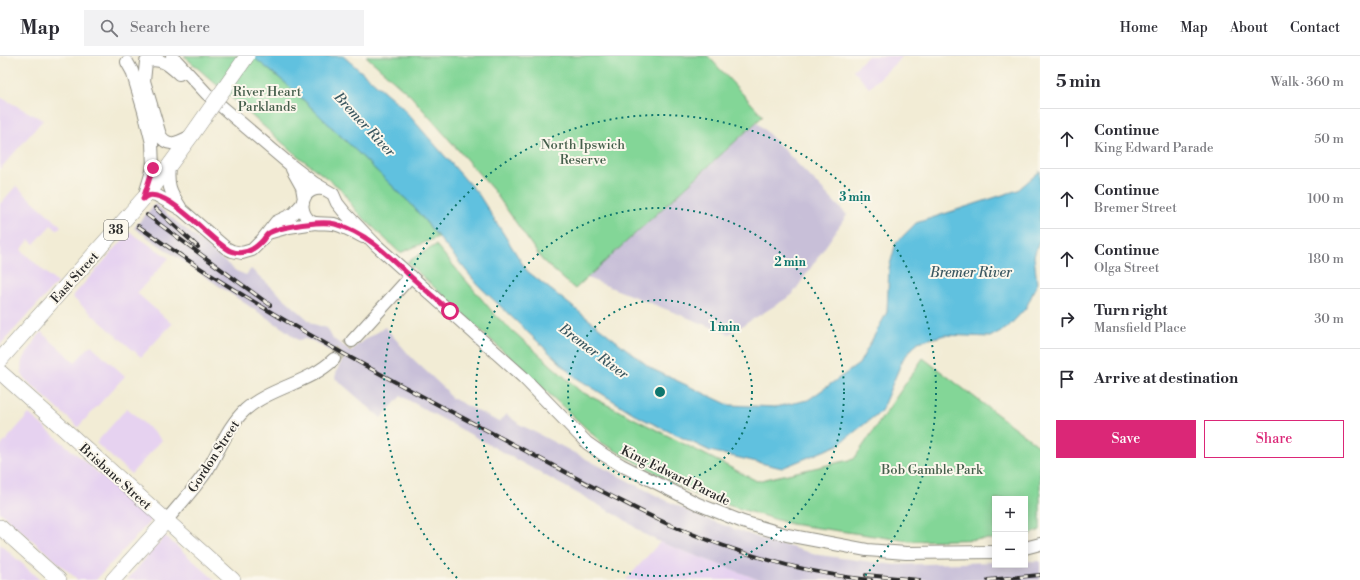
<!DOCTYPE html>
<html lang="en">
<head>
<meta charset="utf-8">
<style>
	:root { --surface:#fff; --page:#f2f2f3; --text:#2b2b33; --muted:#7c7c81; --line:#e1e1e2; --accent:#db2777 }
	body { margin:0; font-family:"Libre Bodoni",serif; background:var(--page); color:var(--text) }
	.controls { position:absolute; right:12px; bottom:12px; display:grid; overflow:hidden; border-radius:0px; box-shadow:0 2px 10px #0003 }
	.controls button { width:36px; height:36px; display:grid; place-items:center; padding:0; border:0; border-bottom:1px solid var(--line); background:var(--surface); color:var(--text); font:20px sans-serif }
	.stop { position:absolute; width:12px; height:12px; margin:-9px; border:3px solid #db2777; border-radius:50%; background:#fff }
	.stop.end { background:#db2777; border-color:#fff; box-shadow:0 1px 4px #0008 }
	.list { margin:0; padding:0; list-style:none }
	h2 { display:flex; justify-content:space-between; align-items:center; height:52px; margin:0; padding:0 16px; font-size:17px }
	h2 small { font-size:13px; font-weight:400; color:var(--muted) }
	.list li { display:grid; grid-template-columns:26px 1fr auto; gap:12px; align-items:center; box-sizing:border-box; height:60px; padding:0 16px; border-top:1px solid var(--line) }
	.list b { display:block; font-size:15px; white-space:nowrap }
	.list p { margin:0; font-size:13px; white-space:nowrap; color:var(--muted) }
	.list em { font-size:13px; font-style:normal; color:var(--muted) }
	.actions { display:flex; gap:8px; padding:12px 16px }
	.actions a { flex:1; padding:9px 0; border:1px solid var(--accent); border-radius:0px; text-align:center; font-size:14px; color:var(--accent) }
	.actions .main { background:var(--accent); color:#fff }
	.icon { flex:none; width:22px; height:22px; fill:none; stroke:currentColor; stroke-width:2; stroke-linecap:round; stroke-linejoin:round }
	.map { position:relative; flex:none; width:1040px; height:524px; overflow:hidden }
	header { display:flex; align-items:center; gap:24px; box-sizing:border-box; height:56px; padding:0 20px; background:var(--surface); border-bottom:1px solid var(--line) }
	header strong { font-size:19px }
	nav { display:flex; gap:22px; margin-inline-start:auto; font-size:14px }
	.search { width:280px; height:36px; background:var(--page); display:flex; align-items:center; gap:10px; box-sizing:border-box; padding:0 14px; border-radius:0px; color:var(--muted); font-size:15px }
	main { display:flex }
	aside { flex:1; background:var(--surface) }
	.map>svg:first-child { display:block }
	.built { fill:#e6d2f0 }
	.industrial { fill:#c8bfd8 }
	.green { fill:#83d697; stroke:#578061 }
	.water { fill:#61c1df; stroke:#467685 }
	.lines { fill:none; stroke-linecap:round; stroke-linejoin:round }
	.minor-tunnel { stroke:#cac5b3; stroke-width:12; stroke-dasharray:12 6; stroke-linecap:butt }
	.minor-casing { stroke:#8e8c80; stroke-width:14 }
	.major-casing { stroke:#8e8c80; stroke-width:16 }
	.minor { stroke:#fff; stroke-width:12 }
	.major { stroke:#fff; stroke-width:15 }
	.rail-casing { stroke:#2b2b2b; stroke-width:4 }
	.rail { stroke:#fbf7ec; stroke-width:2.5; stroke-dasharray:8; stroke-linecap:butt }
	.major-bridge-casing { stroke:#8e8c80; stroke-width:16; stroke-linecap:butt }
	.major-bridge { stroke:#fff; stroke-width:15 }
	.route { stroke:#db2777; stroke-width:5 }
	.ring { fill:none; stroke:#0f766e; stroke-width:2; stroke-dasharray:2 4 }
	.labels { text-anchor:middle; stroke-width:4; stroke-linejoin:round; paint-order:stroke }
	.shield { fill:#fbf7ec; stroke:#696865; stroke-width:1 }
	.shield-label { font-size:12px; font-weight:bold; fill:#2b2b2b }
	.park-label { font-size:13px; fill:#455e4b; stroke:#fbf7ec }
	.street-label { font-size:13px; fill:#2b2b2b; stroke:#fbf7ec }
	.water-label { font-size:14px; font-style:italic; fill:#3b5861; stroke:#fbf7ec }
	.centre { fill:#0f766e; stroke:#fbf7ec; stroke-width:2 }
	.ring-label { font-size:12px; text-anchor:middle; font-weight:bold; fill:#0f766e; stroke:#fbf7ec; stroke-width:4; stroke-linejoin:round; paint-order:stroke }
</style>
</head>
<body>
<header>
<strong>Map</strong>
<div class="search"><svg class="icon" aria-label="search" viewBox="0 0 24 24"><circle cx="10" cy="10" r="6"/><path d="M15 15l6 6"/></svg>Search here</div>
<nav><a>Home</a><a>Map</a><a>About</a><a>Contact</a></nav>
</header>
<main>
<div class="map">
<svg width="1040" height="524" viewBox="0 0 1040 524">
	<rect width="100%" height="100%" fill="#fbf7ec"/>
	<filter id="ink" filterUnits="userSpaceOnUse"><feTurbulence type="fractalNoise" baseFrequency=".025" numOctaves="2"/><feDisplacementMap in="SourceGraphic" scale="8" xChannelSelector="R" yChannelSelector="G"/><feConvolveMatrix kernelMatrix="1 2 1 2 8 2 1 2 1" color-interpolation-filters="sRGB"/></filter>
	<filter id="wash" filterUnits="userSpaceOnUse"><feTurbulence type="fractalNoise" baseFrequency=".012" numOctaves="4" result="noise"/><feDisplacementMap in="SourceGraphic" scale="16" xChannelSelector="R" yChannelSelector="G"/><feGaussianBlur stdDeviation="0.9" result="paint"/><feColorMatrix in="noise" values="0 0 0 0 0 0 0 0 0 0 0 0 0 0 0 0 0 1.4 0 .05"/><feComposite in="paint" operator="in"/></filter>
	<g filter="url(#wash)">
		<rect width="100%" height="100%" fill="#f2ecd5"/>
		<path class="built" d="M 868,0 L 901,0 L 902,1 L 869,32 L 853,14 Z
			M 0,41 L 43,64 L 0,113 Z
			M 16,130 L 61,170 L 57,174 L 51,169 L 34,188 L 29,184 L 21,194 L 57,227 L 0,289 L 0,148 Z
			M 130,176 L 169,202 L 137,237 L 172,268 L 141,301 L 72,241 Z
			M 41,276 L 75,306 L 91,289 L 125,320 L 78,371 L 25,323 L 22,318 L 21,313 L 22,305 Z
			M 127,352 L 162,384 L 131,418 L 96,387 Z
			M 29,358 L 152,463 L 96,524 L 78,524 L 0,456 L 0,391 Z
			M 165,480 L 215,524 L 127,524 Z
			M 660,486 L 760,524 L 626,524 Z
			M 0,488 L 40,524 L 0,524 Z"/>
		<path class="industrial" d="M 757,66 L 847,159 L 792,239 L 729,278 L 587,222 Z
			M 155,148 L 236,215 L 246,219 L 251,213 L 313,268 L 327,272 L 333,283 L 352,295 L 357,289 L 385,271 L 412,302 L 446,334 L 450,341 L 499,366 L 506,358 L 519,368 L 661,442 L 707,463 L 762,483 L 819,499 L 894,509 L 995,506 L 995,509 L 1025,509 L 1025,505 L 1040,505 L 1040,524 L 760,524 L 660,486 L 644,478 L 622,462 L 401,340 L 381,362 L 335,322 L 337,314 L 343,303 L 313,285 L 304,283 L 298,284 L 284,273 L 225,234 L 134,172 Z"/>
		<path class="green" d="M 184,0 L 252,0 L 288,29 L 411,148 L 438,181 L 400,197 L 356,155 L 341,133 L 294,97 Z
			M 366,0 L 708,0 L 763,60 L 575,233 L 542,204 L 494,135 L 411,40 Z
			M 436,189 L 496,260 L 580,335 L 757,425 L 854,403 L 923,302 L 1040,391 L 1040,474 L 1025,481 L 1025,443 L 995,443 L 995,483 L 909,485 L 791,468 L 697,440 L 602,387 L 407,206 Z"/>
		<path class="water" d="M 252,0 L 343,0 L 400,49 L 479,139 L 527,215 L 652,313 L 729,349 L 775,351 L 808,344 L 859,308 L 887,256 L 889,212 L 896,187 L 916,167 L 1018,134 L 1040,115 L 1040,183 L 1034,200 L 1037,228 L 1026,252 L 1008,271 L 990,281 L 945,279 L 918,286 L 903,303 L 881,355 L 838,389 L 782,412 L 710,395 L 641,362 L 575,321 L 478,229 L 411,148 L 288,29 Z"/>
	</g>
	<g filter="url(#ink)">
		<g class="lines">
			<path class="minor-tunnel" d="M 334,303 L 352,285"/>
			<g class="minor-casing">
				<path id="minor" d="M 172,0 L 207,38 L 288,107 L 314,127 L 333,138 L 337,147 L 345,157 L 376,189 L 523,321 L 587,387 L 604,399 L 621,409 L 698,448 L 743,466 L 787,479 L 867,494 L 906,497 L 995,496
					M 148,5 C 162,2 169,9 179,18
					M 127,6 L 132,15 L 144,55 L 152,87 L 153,112 L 145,138
					M 146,6 L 144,25 L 160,79 C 168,93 179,86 191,80
					M 169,110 C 167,129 170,135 180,151
					M 292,113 L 302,131 L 304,143
					M 323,133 C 317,132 311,133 306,139 C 299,148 303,164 315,167 C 321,168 328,167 334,168 C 345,171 354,176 363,181
					M 146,140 L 151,138 L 156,139 L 182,154 L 226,192 L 232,195 L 242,197 L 252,194 L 262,184 L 276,166 L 293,158 L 303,147
					M 268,177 L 289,171 L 315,167
					M 352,285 L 411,220
					M 166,465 C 180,448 195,432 208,413 C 220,393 228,370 245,354 C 271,331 310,327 334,303
					M 1025,492 L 1040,488"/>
			</g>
			<g class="major-casing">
				<path id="major" d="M 0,304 L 152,133 L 191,80
					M 0,316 L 233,524
					M 0,471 L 59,524
					M 113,524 L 166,465"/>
			</g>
			<use href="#minor" class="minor"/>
			<use href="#major" class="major"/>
			<g class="rail-casing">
				<path id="rail" d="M 155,152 L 198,191
					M 147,159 L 270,249
					M 138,170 C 249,249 369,313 490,376 C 526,395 563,415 599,434 C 624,446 648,460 673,470 C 736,497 803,517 871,524
					M 866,519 L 919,524
					M 988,524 L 1040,519"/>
			</g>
			<use href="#rail" class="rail"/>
			<g class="major-bridge-casing">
				<path id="major-bridge" d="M 191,80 L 247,0"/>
			</g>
			<use href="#major-bridge" class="major-bridge"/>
		</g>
	</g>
	<g class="lines" filter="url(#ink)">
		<path class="route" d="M 153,112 L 143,143 C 161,123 213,188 231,195 C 244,200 255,193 263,184 C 265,181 267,178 269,177 C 277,172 289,171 299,169 C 310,168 323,165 335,168 C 365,176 387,198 409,219 C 422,231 436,243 450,255"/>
	</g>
	<g class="ring">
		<circle cx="660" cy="336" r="92"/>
		<circle cx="660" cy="336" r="184"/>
		<path d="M457 522A276 276 0 1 1 863 522"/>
	</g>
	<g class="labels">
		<rect class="shield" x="104" y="164" width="24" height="20" rx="3"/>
		<g class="shield-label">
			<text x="116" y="178">38</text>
		</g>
		<g class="park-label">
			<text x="267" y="40">River Heart<tspan x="267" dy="15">Parklands</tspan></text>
			<text x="583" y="93">North Ipswich<tspan x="583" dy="15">Reserve</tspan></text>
			<text x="932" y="418">Bob Gamble Park</text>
		</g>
		<g class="street-label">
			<text transform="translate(74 221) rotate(-48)" y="5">East Street</text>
			<text transform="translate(213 400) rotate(-57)" y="5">Gordon Street</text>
			<text transform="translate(676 419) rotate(26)" y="5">King Edward Parade</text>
			<text transform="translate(116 420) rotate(42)" y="5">Brisbane Street</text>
		</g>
		<g class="water-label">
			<text transform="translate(365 68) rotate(47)" y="5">Bremer River</text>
			<text x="971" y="221">Bremer River</text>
			<text transform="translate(594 295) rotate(37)" y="5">Bremer River</text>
		</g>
	</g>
	<circle cx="660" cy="336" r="6" class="centre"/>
	<g class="ring-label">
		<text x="855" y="145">3 min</text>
		<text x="790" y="210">2 min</text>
		<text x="725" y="275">1 min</text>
	</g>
</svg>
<div class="controls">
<button>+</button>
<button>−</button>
</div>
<div class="stop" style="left:450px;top:255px"></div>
<div class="stop end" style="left:153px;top:112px"></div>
</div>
<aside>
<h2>5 min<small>Walk · 360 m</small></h2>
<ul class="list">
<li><svg class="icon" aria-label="ahead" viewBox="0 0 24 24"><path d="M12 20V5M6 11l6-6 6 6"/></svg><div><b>Continue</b><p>King Edward Parade</p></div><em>50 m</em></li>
<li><svg class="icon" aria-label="ahead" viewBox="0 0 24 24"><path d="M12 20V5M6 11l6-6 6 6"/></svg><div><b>Continue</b><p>Bremer Street</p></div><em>100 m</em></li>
<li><svg class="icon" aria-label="ahead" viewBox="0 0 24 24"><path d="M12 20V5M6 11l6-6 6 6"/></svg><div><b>Continue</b><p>Olga Street</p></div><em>180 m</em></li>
<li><svg class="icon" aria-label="right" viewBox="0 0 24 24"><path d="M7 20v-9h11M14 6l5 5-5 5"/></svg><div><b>Turn right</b><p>Mansfield Place</p></div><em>30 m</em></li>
<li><svg class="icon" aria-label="arrive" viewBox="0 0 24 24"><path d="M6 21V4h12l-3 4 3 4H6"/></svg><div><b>Arrive at destination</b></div></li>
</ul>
<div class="actions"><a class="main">Save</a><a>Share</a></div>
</aside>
</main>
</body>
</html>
